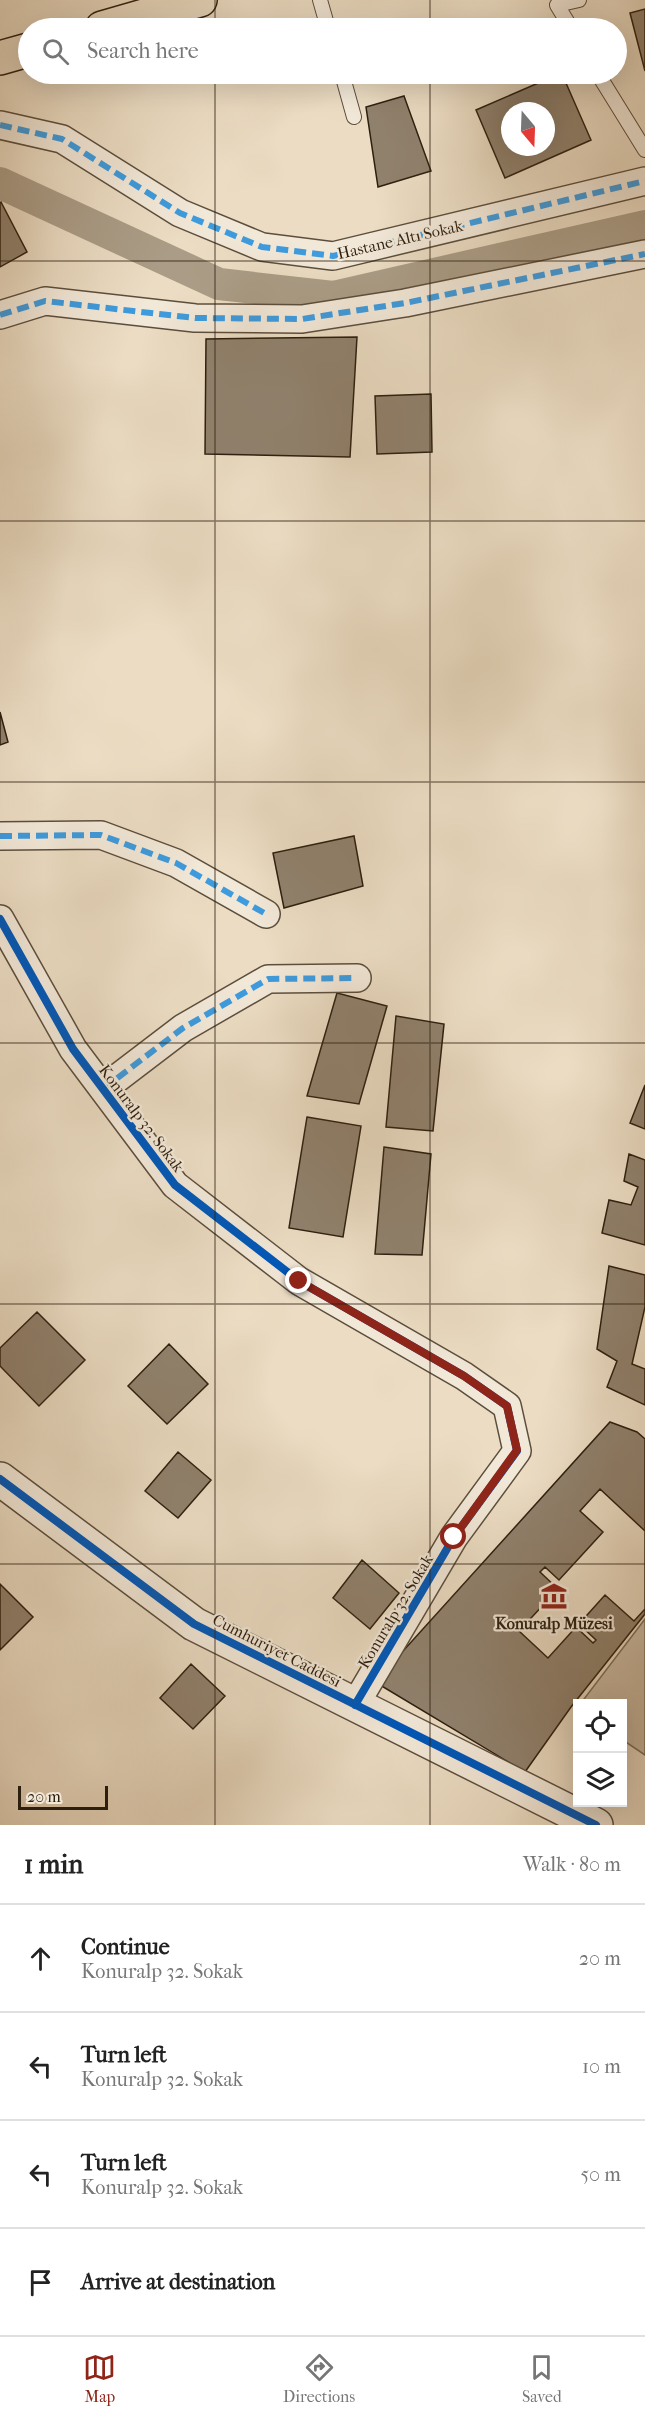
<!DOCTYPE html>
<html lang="en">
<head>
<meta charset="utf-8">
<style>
	:root { --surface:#fff; --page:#f6f6f6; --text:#222; --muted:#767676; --line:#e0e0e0; --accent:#8f2418 }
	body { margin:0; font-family:"IM FELL French Canon",serif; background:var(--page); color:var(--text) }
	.controls { position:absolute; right:18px; bottom:18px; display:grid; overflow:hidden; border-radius:0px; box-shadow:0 6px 24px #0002 }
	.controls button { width:54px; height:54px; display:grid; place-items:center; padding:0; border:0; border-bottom:2px solid var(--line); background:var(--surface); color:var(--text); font:30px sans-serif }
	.compass { position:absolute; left:501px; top:102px; width:54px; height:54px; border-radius:50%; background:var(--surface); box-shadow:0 6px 24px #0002; rotate:161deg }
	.scale { position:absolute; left:18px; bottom:15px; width:90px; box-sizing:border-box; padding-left:6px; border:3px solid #2d1f0f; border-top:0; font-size:16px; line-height:21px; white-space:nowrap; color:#2d1f0f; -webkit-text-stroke:4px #f2e8d8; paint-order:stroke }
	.stop { position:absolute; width:18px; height:18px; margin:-14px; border:4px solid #8f2418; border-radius:50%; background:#fff }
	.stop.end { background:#8f2418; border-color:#fff; box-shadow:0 2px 6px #0008 }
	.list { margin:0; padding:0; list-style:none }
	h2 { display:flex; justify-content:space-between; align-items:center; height:78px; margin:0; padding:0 24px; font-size:26px }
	h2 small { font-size:20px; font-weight:400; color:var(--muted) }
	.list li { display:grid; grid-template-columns:39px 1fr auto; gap:18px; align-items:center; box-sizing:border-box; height:108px; padding:0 24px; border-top:2px solid var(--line) }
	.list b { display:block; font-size:22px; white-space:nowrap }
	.list p { margin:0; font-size:20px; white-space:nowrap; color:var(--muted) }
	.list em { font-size:20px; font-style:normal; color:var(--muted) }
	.icon { flex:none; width:33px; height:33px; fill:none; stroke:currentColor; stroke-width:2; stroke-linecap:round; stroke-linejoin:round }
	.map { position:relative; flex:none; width:645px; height:1825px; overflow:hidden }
	.search { position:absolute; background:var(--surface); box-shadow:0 6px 24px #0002; left:18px; right:18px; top:18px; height:66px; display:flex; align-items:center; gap:15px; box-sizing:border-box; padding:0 21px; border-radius:33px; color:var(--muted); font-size:22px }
	.sheet { height:510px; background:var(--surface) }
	nav { display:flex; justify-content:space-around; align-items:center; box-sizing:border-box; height:84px; border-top:2px solid var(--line); background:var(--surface); font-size:16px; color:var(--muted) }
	nav a { display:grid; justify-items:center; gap:3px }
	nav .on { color:var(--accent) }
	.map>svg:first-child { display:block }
	.green { fill:#cbbca4; stroke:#7c6e5a; stroke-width:1.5 }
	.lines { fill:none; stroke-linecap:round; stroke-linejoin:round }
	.canal { stroke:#aa9c86; stroke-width:32 }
	.building { fill:#90816d; stroke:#2d1f0f; stroke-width:1.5; fill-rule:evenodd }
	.service-casing { stroke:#5c4e3c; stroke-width:16 }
	.minor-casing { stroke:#5c4e3c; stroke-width:30 }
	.tertiary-casing { stroke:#5c4e3c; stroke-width:36 }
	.trunk-casing { stroke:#2d1f0f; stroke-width:36 }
	.service { stroke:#f2e8d8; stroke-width:14 }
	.minor { stroke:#f2e8d8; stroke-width:27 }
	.tertiary { stroke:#f2e8d8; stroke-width:33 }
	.trunk { stroke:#ebdcc3; stroke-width:33 }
	.quiet { stroke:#3d9bde; stroke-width:6; stroke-dasharray:12 6; stroke-linecap:butt }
	.cycleway-casing { stroke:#f2e8d8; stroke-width:11 }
	.cycleway { stroke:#0057b8; stroke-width:8 }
	.route { stroke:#8f2418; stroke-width:8 }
	.grid { fill:none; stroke:#2d1f0f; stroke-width:1.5; stroke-opacity:0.55 }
	.labels { text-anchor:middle; stroke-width:4.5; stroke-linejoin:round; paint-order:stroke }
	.street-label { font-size:16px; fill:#2d1f0f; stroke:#f2e8d8 }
	.poi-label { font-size:16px; font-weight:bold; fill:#2d1f0f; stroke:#f2e8d8 }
</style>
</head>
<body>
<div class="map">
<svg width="645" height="1825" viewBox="0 0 645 1825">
	<rect width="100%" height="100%" fill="#ebdcc3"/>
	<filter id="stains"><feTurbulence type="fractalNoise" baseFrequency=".00333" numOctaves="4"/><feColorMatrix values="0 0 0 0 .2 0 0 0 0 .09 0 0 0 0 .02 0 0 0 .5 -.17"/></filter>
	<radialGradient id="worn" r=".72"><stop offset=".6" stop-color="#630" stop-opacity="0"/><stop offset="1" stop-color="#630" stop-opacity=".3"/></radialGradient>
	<path class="green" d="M 645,1619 L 645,1755 L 623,1740 L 622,1704 L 581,1703 Z"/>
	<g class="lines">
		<path class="canal" d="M 0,183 L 219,284 L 333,297 L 645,226"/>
	</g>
	<path class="building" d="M 645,9 L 645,71 L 630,13 Z
		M 559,74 L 562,74 L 591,140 L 505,178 L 476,110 ZM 510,111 L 546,111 L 546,147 L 510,147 Z
		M 404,96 L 431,171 L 378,187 L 366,107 Z
		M 1,202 L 27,252 L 0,267 L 0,203 Z
		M 357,337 L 350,457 L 205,454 L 206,339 Z
		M 431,394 L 432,452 L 377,454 L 375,396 Z
		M 0,712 L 8,742 L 0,745 Z
		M 354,836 L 363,886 L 284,908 L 273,853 Z
		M 337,993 L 387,1006 L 359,1104 L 307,1096 Z
		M 396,1016 L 444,1024 L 433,1131 L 386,1127 Z
		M 645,1085 L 645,1129 L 630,1123 Z
		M 307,1117 L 361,1126 L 343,1237 L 289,1228 Z
		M 384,1147 L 431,1154 L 422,1255 L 375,1254 Z
		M 629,1154 L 645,1160 L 645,1245 L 602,1233 L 609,1200 L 631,1205 L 638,1187 L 624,1181 Z
		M 609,1266 L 645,1275 L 645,1307 L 632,1364 L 645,1369 L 645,1405 L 607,1387 L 617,1361 L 597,1349 Z
		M 37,1312 L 85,1360 L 39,1406 L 0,1366 L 0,1348 Z
		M 169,1344 L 208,1384 L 167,1424 L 128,1386 Z
		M 610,1422 L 637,1432 L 645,1439 L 645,1614 L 571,1707 L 525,1772 L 375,1682 Z
		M 178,1452 L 211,1480 L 178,1518 L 145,1491 Z
		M 600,1489 L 645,1531 L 645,1609 L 634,1621 L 605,1595 L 579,1624 L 596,1640 L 593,1643 L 576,1627 L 548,1658 L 519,1631 L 558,1589 L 540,1572 L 545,1567 L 559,1580 L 603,1532 L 580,1511 Z
		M 362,1560 L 399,1593 L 370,1629 L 333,1598 Z
		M 0,1584 L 33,1617 L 0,1650 Z
		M 191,1664 L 225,1696 L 193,1729 L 160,1698 Z"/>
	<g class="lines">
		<g class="service-casing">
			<path id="service" d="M 320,0 L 328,28
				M 571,28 L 557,5 L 579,0
				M 342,74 L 354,117
				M 598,74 L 645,150"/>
		</g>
		<g class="minor-casing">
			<path id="minor" d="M 0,125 L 62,139 L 180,213 L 262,247 L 333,256 L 645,181
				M 0,315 L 45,301 L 195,318 L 302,319 L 405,303 L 645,254
				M 0,836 L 101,835 L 176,863 L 266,914
				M 0,919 L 73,1049 L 175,1185 L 299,1281 L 464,1376 L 507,1406 L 517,1451 L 454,1537 L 355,1705
				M 103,1089 L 183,1028 L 268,979 L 357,978"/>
		</g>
		<g class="tertiary-casing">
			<path id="tertiary" d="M 0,1479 L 194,1624 L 596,1825"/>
		</g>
		<g class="trunk-casing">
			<path id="trunk" d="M 102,28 L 200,0
				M 0,58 L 28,50"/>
		</g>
		<use href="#service" class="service"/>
		<use href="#minor" class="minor"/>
		<use href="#tertiary" class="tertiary"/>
		<use href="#trunk" class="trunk"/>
		<path class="quiet" d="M 0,125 L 62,139 L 180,213 L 262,247 L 333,256 L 645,181
			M 0,315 L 45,301 L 195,318 L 302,319 L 405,303 L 645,254
			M 0,836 L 101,835 L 176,863 L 266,914
			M 103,1089 L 183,1028 L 268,979 L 357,978"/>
		<g class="cycleway-casing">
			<path id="cycleway" d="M 0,919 L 73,1049 L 175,1185 L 299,1281 L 464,1376 L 507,1406 L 517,1451 L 454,1537 L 355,1705
				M 0,1479 L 194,1624 L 596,1825"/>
		</g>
		<use href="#cycleway" class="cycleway"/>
	</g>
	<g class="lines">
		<path class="route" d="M 299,1281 L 464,1376 L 507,1406 L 517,1450 L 454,1537"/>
	</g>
	<path class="grid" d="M 215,0 L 215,28M 430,0 L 430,28M 215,74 L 215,1825M 430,74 L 430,1825M 0,261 L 645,261M 0,521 L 645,521M 0,782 L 645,782M 0,1043 L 645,1043M 0,1304 L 645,1304M 0,1564 L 645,1564"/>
	<defs>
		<g id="museum-bare" transform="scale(2.07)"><path d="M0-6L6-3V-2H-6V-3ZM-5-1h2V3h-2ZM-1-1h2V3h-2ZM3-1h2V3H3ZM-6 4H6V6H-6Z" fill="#8f2418" stroke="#f2e8d8" stroke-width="2.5" paint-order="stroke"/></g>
	</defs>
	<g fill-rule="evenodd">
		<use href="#museum-bare" x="554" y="1596"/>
	</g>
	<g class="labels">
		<g class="street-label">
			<text transform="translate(400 239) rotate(-13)" y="6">Hastane Altı Sokak</text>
			<text transform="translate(142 1118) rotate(53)" y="6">Konuralp 32. Sokak</text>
			<text transform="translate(395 1611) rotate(-59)" y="6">Konuralp 32. Sokak</text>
			<text transform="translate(277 1650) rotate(27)" y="6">Cumhuriyet Caddesi</text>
		</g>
		<g class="poi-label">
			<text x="554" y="1629">Konuralp Müzesi</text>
		</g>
	</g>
	<rect width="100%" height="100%" filter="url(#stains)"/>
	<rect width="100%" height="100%" fill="url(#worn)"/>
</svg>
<div class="controls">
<button><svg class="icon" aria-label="locate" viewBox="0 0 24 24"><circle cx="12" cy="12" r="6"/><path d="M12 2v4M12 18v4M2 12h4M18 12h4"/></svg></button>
<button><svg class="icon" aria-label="layers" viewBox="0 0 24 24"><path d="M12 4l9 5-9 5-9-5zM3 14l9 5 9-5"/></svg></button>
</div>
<svg class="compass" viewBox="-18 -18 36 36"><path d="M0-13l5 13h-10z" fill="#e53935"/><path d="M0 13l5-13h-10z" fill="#767676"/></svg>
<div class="scale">20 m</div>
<div class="stop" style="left:454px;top:1537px"></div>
<div class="stop end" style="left:299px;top:1281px"></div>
<div class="search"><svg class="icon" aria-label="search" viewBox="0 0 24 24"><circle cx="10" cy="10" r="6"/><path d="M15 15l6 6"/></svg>Search here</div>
</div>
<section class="sheet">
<h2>1 min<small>Walk · 80 m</small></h2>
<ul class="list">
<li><svg class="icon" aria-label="ahead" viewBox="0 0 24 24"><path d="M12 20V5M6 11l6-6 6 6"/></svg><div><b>Continue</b><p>Konuralp 32. Sokak</p></div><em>20 m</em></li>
<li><svg class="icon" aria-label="left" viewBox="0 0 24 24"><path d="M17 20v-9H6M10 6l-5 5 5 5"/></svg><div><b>Turn left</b><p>Konuralp 32. Sokak</p></div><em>10 m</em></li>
<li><svg class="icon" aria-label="left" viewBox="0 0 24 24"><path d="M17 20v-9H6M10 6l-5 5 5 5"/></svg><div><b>Turn left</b><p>Konuralp 32. Sokak</p></div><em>50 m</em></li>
<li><svg class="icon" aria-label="arrive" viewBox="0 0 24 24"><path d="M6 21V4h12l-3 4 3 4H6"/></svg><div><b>Arrive at destination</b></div></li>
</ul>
</section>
<nav>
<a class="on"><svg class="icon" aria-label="map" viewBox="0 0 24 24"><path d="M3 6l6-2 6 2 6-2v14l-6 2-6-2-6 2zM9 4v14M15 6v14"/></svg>Map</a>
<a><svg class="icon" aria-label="directions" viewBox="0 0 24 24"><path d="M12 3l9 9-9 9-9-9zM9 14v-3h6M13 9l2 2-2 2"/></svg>Directions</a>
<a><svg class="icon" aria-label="saved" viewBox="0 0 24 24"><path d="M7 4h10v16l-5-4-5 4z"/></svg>Saved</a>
</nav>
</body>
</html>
